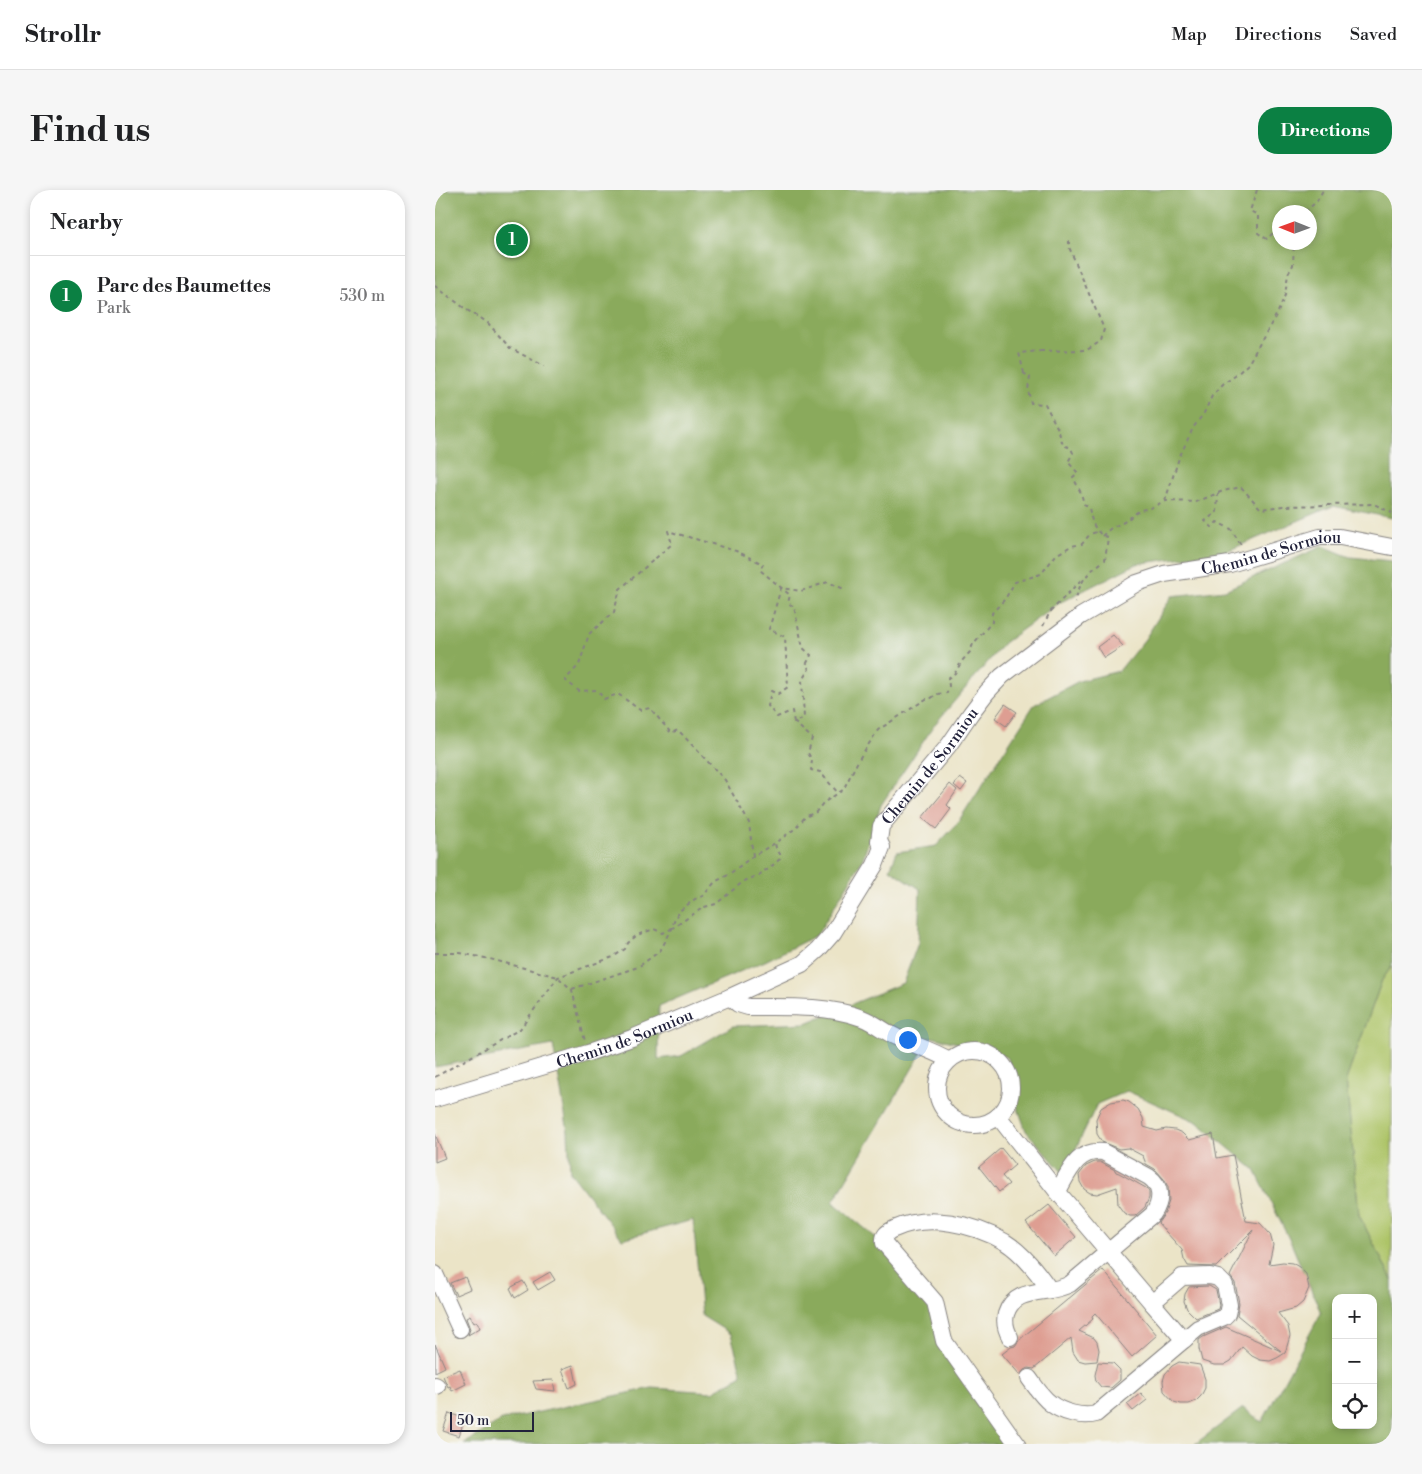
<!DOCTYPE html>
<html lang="en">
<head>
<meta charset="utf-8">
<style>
	:root { --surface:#fff; --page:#f6f6f6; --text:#202124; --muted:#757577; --line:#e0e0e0; --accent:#0b8043 }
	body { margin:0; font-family:"Libre Bodoni",serif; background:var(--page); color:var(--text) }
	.controls { position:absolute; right:15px; bottom:15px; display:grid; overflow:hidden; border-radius:10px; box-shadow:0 2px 8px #0003 }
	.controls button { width:45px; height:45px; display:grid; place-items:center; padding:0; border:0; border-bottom:1px solid var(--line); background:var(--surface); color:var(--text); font:25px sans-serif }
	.compass { position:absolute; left:837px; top:15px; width:45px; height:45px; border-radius:50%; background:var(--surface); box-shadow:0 2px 8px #0003; rotate:271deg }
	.scale { position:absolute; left:15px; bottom:12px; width:84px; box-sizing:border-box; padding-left:5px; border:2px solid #22223b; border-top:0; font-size:14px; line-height:18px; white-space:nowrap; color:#22223b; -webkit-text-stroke:4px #f6f6f2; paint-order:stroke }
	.you { position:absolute; left:472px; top:849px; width:18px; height:18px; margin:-12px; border:4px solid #fff; border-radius:50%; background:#1a73e8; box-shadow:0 0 0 8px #1a73e833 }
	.badge { display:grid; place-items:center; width:32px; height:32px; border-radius:50%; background:var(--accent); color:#fff; font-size:16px; font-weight:700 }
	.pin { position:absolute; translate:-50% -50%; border:2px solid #fff; box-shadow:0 1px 5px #0006 }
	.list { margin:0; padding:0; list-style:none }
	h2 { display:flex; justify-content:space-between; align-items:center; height:65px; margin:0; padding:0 20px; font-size:21px }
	h2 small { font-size:16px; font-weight:400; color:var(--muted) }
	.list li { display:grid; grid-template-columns:32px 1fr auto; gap:15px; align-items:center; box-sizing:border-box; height:80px; padding:0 20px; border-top:1px solid var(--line) }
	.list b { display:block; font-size:19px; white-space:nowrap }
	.list p { margin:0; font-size:16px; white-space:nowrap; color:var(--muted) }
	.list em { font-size:16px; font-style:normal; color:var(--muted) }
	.icon { flex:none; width:28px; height:28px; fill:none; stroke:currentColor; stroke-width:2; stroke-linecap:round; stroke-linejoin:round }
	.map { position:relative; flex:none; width:957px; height:1254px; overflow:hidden; border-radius:20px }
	header { display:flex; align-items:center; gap:30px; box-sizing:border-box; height:70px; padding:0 25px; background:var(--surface); border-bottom:1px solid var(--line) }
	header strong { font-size:24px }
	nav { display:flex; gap:28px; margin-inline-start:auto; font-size:18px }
	.intro { display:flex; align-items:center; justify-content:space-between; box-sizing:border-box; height:120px; padding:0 30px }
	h1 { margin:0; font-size:35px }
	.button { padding:12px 22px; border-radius:20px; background:var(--accent); color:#fff; font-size:18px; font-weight:700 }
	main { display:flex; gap:30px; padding:0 30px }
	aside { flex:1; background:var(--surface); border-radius:20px; box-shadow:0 2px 8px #0003 }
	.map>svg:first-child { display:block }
	.green { fill:#adc468; stroke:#687352 }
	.forest { fill:#8aaa5c; stroke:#56664c; fill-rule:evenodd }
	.building { fill:#de9e92 }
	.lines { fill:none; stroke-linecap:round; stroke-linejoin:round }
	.minor-casing { stroke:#868381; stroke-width:18 }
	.path { stroke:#868381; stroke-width:2; stroke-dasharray:4 4; stroke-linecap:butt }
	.minor { stroke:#fff; stroke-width:16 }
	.labels { text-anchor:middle; stroke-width:4; stroke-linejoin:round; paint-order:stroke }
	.street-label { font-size:16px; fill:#22223b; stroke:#f6f6f2 }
</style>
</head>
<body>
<header>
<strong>Strollr</strong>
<nav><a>Map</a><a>Directions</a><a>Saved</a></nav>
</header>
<div class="intro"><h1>Find us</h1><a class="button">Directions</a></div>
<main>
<aside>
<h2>Nearby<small></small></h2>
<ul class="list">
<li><span class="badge">1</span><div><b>Parc des Baumettes</b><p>Park</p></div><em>530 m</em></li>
</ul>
</aside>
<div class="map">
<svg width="957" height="1254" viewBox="0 0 957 1254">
	<rect width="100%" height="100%" fill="#f6f6f2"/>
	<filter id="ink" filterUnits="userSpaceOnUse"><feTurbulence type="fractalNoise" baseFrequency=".02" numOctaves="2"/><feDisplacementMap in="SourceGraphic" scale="10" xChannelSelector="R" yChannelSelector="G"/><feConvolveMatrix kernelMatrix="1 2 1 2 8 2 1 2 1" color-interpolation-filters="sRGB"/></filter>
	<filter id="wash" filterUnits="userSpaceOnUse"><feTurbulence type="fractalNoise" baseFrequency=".0096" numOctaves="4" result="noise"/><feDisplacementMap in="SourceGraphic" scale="20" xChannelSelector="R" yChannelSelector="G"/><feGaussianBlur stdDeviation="1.12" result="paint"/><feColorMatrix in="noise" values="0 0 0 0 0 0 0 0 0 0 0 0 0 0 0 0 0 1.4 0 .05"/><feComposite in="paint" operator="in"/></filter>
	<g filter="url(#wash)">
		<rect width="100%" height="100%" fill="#ebe4c7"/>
		<path class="green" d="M 957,776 L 957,1090 L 924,1025 L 911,890 L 947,790 Z"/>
		<path class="forest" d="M 0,0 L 957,0 L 957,328 L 898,316 L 792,361 L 701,374 L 624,413 L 569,453 L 500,534 L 446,615 L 427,671 L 382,745 L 330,771 L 224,816 L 223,869 L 246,866 L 298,836 L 371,833 L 468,793 L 483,753 L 485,699 L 455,679 L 462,662 L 501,656 L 521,635 L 599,515 L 644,491 L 684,481 L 710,449 L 737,406 L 790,400 L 888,356 L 915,367 L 957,371 L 957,776 L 947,790 L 911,890 L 924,1025 L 957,1090 L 957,1254 L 760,1254 L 808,1218 L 827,1232 L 886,1123 L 856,1053 L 820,980 L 762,932 L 692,901 L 662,914 L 629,984 L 591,941 L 579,907 L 573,868 L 554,860 L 496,847 L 398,1012 L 445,1051 L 503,1120 L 503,1148 L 578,1254 L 29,1254 L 67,1230 L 217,1198 L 277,1202 L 307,1185 L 296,1144 L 267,1126 L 258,1030 L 187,1049 L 135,982 L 133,942 L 118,855 L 0,877 ZM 844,22 L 874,22 L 874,52 L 844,52 ZM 901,1108 L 938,1108 L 938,1235 L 901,1235 Z"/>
		<g id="blocks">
			<path class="building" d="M 678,445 L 688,456 L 669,468 L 662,457 Z
				M 570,514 L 582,522 L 571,536 L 560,528 Z
				M 525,588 L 532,593 L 526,601 L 519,595 Z
				M 515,594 L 522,600 L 512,615 L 516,619 L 501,639 L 487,628 Z
				M 688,910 L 694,912 L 703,919 L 708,928 L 709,937 L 722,941 L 731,939 L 740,940 L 747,943 L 754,950 L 778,944 L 782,968 L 798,965 L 811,1031 L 825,1033 L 835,1044 L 838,1055 L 834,1074 L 848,1072 L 857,1073 L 864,1077 L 871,1084 L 874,1098 L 868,1112 L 861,1118 L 843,1123 L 853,1136 L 855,1146 L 850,1163 L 842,1168 L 835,1171 L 825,1170 L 817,1166 L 807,1157 L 796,1171 L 789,1175 L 779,1175 L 767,1171 L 764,1159 L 764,1150 L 768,1147 L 791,1137 L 846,1161 L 802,1125 L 804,1113 L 800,1093 L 795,1086 L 818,1040 L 781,1077 L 753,1076 L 749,1069 L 747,1060 L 723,1033 L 730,1023 L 734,1011 L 733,997 L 729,989 L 720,979 L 711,974 L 708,966 L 693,958 L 684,959 L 667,952 L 662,944 L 661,929 L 666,918 L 676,912 Z
				M 0,944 L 10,968 L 0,972 Z
				M 566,958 L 580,975 L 567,986 L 574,994 L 564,1002 L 544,977 Z
				M 660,972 L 665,972 L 680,980 L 681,982 L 684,983 L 711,998 L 714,1002 L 714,1008 L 710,1017 L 700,1026 L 695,1026 L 689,1023 L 683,1015 L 682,997 L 662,1004 L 655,1003 L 649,999 L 645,992 L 644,985 L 651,976 Z
				M 614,1015 L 641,1047 L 619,1066 L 591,1033 Z
				M 668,1080 L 722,1145 L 697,1167 L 660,1123 L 657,1126 L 658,1129 L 644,1141 L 659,1148 L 662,1152 L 664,1160 L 662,1171 L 650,1172 L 643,1170 L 638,1162 L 636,1148 L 599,1179 L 593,1178 L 589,1180 L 585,1185 L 567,1164 L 576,1157 L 580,1156 L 584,1150 Z
				M 115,1082 L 120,1090 L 103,1100 L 98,1092 Z
				M 30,1087 L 35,1099 L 21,1105 L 15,1093 Z
				M 88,1091 L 93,1100 L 80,1108 L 75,1098 Z
				M 774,1096 L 781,1100 L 784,1115 L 783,1119 L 761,1128 L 752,1119 L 749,1111 L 750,1104 L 754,1097 Z
				M 35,1126 L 39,1133 L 42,1131 L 45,1138 L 33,1145 L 35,1139 L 31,1128 Z
				M 0,1154 L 10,1177 L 0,1182 Z
				M 663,1172 L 678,1173 L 685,1180 L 685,1190 L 676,1198 L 666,1197 L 661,1191 L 660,1185 Z
				M 744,1172 L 765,1175 L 770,1189 L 770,1198 L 766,1206 L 761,1211 L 754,1214 L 746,1214 L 739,1212 L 729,1201 L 728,1191 L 730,1184 L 737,1176 Z
				M 138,1175 L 142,1194 L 134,1198 L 127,1179 Z
				M 25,1179 L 31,1194 L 17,1201 L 15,1196 L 13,1197 L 8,1186 Z
				M 118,1190 L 120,1201 L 101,1199 L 98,1191 Z
				M 706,1203 L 712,1210 L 698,1221 L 692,1214 Z
				M 14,1223 L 25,1227 L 24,1229 L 29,1231 L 24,1246 L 8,1241 Z"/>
		</g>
	</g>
	<g filter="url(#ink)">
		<use href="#blocks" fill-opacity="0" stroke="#868381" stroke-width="1"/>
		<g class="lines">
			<g class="minor-casing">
				<g id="minor">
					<path d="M 295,807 L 303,814 L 313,817 C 352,817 391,815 427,828 C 440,833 449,841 461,847 C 479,855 497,860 514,870"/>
					<circle cx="539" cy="898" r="37"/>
					<path id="s1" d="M 0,909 L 153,863 L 197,848 L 295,807 L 367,774 L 383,760 L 398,743 L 440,675 L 447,657 L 444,651 L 446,636 L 514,555 L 536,523 L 552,502 L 567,486 L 646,426 L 702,393 L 729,384 L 795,374 L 885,347 L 905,347 L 957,357"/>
					<path d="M 563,926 L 621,1000 L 717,1113 L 747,1087 L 775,1086 L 783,1088 L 790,1095 L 794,1115 L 792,1124 L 789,1127 L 763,1138 L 661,1224 C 648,1228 626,1222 615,1213 C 607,1207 600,1196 594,1188"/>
					<path d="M 0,1084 L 25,1139"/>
					<path d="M 717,1113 L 749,1150"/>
					<path d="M 575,1147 C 571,1140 569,1132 571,1124 C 580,1095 614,1106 635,1094 L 718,1024 C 727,1011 727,996 714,987 L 668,962 C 642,959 634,982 623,1001"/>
					<path d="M 0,1195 L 2,1196"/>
					<path d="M 582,1254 L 509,1151 L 500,1112 L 449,1053 C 448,1045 452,1042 459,1039 C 493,1023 539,1034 570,1052 C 588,1063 603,1083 615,1100"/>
				</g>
			</g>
			<path class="path" d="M 822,0 L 815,21 L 823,25 L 823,43 L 832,49 L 841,40 L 844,41
				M 870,22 L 882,11 L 888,0
				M 0,96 L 32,120 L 52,132 L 75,158 L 109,176
				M 605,161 L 652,160 L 666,151 L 669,139 L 634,57 L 634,49
				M 588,183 L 595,187 L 593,200 L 596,213 L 610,214 L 623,239 L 628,255 L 636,258 L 638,263 L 633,272 L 643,283 L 638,287 L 646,303 L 649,314 L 654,317 C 656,330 660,345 673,347 L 670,370 C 652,383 645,390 640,413
				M 589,183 L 584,163 L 606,161
				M 783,303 L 782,322 L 770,331 L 777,337 L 782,332 L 796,339 L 806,355
				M 730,311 L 744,268 L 758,238 L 769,223 L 777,206 L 788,194 L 800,186 L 813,174 L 843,122 L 850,105 L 853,84 L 858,75 L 859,52
				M 667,346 L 676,338 L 689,332 L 705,320 L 715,318 L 730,311 L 761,312 L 788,301 L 806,297 L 826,319 L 848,316 L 939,314 L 957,323
				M 608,436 L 615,422 L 648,388
				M 359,532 L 357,521 L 342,527 L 333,516 L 336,501 L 343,504 L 353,497 L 350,447 L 334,439 L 346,398 L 366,401 L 393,392 L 409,399
				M 318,666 L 314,633 L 290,590 L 243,540 L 236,543 L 215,518 L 205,520 L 183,504 L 169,509 L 162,500 L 144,501 L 130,490 L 144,475 L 154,444 L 179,422 L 185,399 L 237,354 L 233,341 L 301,361 L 328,374 L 325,380 L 355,405 L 353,413 L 359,417 L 368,458 L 376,465 L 371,475 L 374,479 L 367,490 L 369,528 L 359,532 L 377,548 L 373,563 L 377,570 L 376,580 L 385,582 L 403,603
				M 236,739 L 269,717 L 281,714 L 309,691 L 325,685 L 327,681 L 332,680 L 345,669 L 345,664 L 341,658 L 340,653
				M 0,763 L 25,763 L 55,769 L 123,787 L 137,800 L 150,851
				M 137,799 L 203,777 L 225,761 L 237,739
				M 0,887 L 85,839 L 123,787 L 178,767 L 190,759 L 193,753 L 202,745 L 219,739 L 228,743 L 236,739 L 243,722 L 260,709 L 268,706 L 280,692 L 293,685 L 318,666 L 340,653 L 361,638 L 370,627 L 381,622 L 388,613 L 408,600 L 424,569 L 443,540 L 491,509 L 495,509 L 502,504 L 512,503 L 514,496 L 513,488 L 520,483 L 527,471 L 535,462 L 538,454 L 557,432 L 557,423 L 570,409 L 580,392 L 606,384 L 621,365 L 636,356 L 647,354 L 655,344 L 665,341"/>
			<use href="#minor" class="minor"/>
		</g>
	</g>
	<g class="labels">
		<g class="street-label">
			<text dy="6" stroke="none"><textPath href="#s1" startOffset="1052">Chemin de Sormiou</textPath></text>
			<text dy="6" stroke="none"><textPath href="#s1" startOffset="634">Chemin de Sormiou</textPath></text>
			<text dy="6" stroke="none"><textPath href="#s1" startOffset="199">Chemin de Sormiou</textPath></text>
		</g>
	</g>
</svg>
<div class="controls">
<button>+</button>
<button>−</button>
<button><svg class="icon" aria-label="locate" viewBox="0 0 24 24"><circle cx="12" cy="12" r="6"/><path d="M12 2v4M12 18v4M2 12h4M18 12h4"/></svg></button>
</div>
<svg class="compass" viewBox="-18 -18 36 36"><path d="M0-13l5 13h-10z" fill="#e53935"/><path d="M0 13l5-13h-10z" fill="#757577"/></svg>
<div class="scale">50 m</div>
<div class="you"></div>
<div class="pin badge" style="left:77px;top:50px">1</div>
</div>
</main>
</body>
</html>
